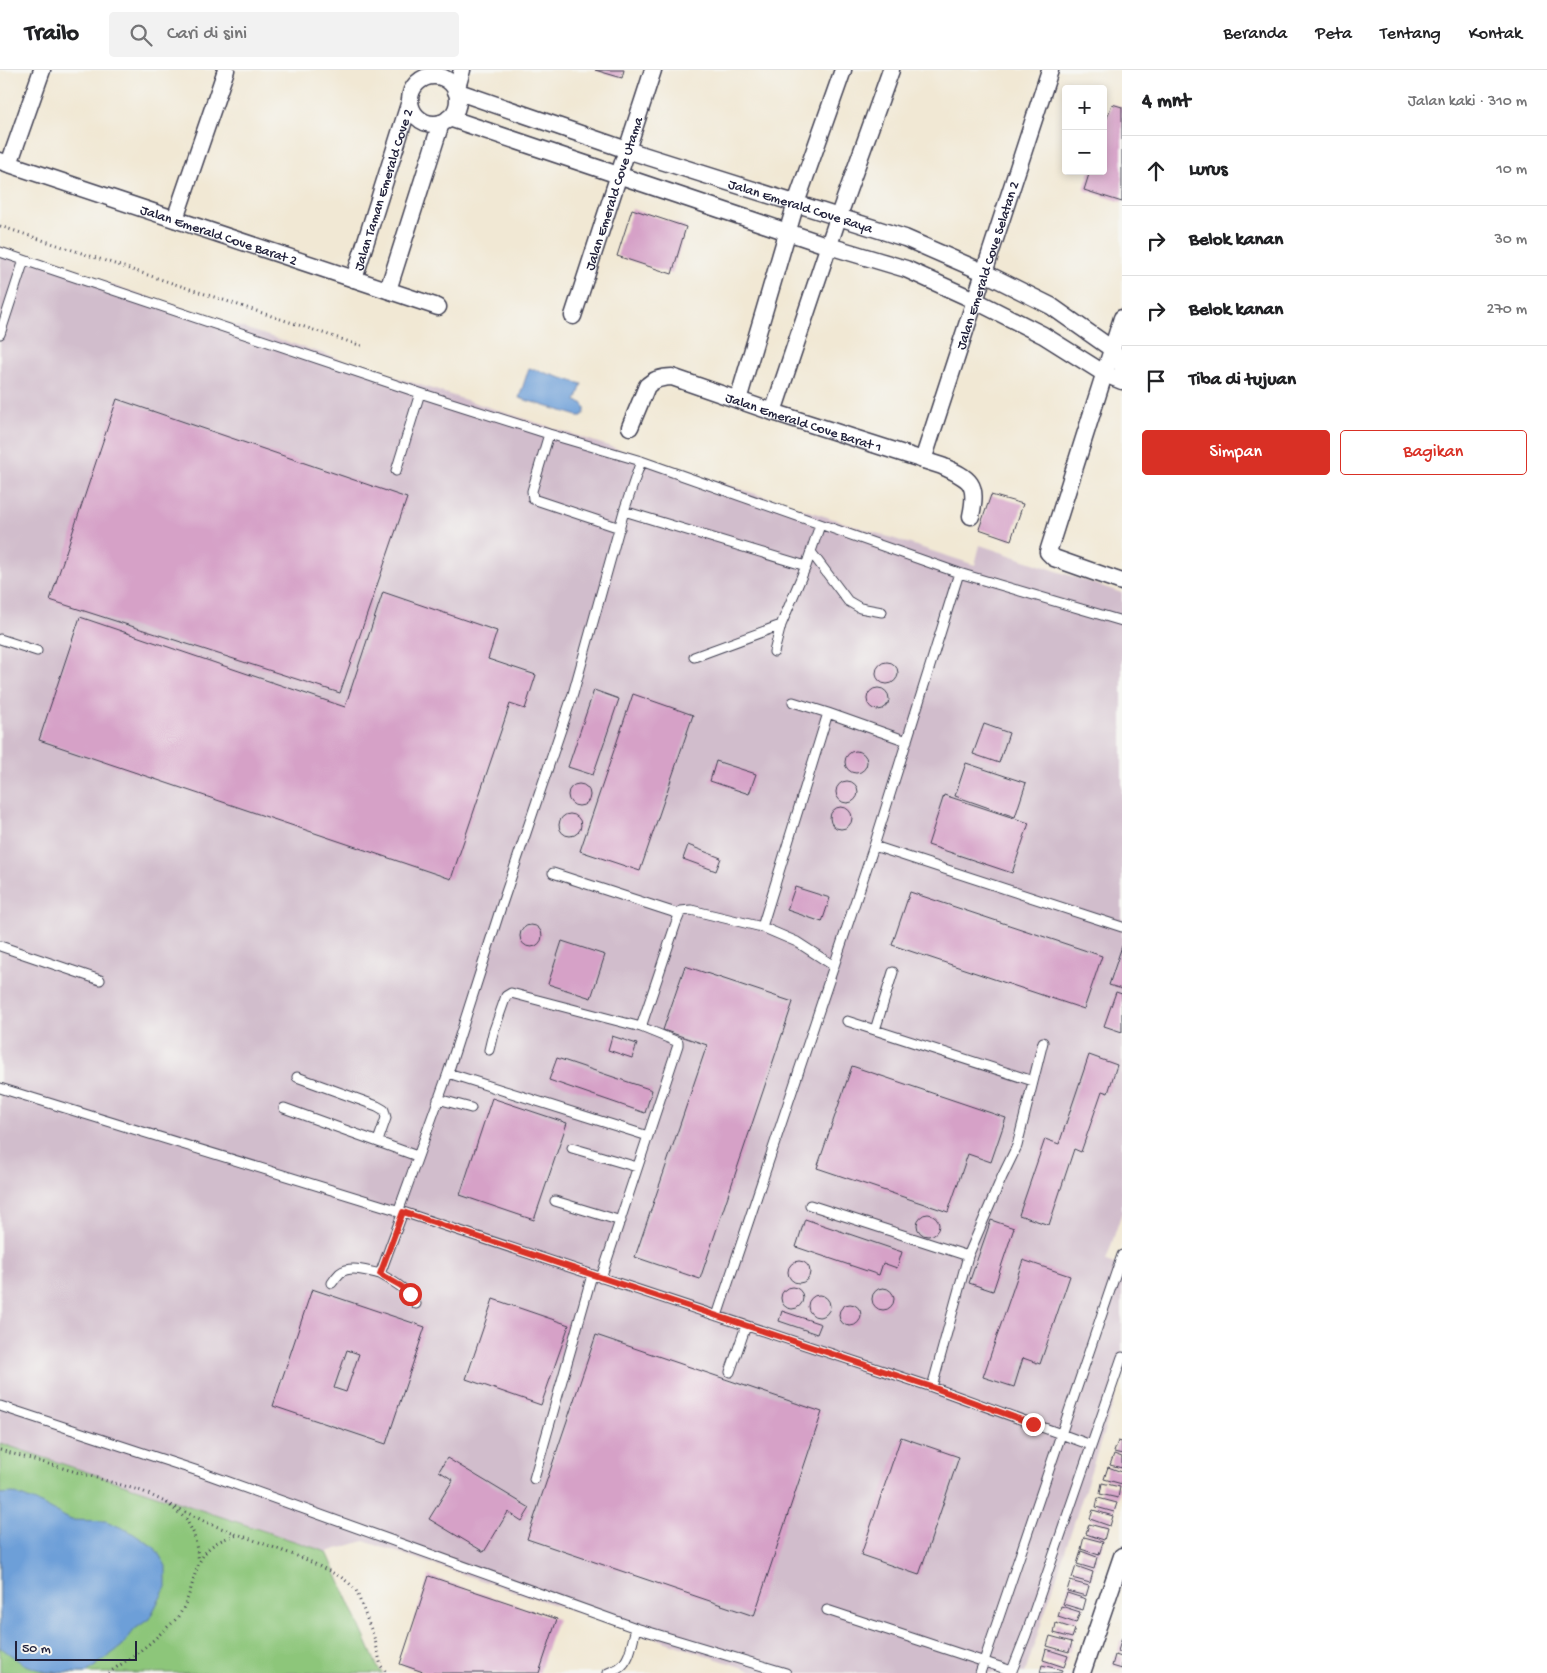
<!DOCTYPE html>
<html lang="id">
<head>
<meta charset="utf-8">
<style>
	:root { --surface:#fff; --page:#f2f2f2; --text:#202124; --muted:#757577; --line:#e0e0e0; --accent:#d93025 }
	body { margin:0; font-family:"Gochi Hand",sans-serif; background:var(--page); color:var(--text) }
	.controls { position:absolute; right:15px; top:15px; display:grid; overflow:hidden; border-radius:5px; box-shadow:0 2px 8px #0003 }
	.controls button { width:45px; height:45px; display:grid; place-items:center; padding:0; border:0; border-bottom:1px solid var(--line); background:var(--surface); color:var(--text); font:25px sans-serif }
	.scale { position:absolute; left:15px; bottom:12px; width:122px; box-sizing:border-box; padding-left:5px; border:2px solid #22223b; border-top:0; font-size:14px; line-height:18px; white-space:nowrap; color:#22223b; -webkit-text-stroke:4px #f6f6f2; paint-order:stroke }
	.stop { position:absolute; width:15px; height:15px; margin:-11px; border:4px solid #d93025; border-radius:50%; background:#fff }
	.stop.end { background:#d93025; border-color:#fff; box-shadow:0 1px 5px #0008 }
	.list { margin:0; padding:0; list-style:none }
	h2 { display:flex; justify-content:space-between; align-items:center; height:65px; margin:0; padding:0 20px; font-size:21px }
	h2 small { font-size:16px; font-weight:400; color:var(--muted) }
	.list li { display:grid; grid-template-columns:32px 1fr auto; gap:15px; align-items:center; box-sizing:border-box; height:70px; padding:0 20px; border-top:1px solid var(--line) }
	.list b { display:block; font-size:19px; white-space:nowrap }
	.list em { font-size:16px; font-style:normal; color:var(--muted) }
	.actions { display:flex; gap:10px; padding:15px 20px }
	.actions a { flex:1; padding:11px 0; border:1px solid var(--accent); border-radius:5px; text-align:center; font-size:18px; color:var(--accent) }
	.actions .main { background:var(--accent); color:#fff }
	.icon { flex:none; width:28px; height:28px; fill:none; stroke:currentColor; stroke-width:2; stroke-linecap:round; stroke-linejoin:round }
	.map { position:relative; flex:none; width:1122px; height:1603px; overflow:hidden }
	header { display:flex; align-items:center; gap:30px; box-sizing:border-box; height:70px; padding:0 25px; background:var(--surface); border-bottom:1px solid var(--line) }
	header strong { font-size:24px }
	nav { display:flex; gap:28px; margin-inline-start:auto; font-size:18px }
	.search { width:350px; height:45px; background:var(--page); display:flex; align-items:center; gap:12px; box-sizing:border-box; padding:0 18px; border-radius:5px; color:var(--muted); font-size:19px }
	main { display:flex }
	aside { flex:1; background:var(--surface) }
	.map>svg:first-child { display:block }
	.industrial { fill:#d1bdcc }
	.green { fill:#8dc67a; stroke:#58745a }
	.water { fill:#6d9fd8; stroke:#48608a }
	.building { fill:#d6a1c7; fill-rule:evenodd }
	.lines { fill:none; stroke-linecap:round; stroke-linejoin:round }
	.service-casing { stroke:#414052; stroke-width:11 }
	.minor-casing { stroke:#414052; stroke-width:19 }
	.path { stroke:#414052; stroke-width:3; stroke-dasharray:1 4; stroke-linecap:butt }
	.service { stroke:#fff; stroke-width:9 }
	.minor { stroke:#fff; stroke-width:16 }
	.route { stroke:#d93025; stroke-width:6 }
	.labels { text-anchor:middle; stroke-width:5; stroke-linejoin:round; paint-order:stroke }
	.street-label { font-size:14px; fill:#22223b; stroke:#f6f6f2 }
</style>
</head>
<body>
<header>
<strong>Trailo</strong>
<div class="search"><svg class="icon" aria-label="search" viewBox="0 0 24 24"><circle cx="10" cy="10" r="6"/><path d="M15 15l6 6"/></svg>Cari di sini</div>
<nav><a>Beranda</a><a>Peta</a><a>Tentang</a><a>Kontak</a></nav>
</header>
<main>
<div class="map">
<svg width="1122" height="1603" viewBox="0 0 1122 1603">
	<rect width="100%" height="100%" fill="#f6f6f2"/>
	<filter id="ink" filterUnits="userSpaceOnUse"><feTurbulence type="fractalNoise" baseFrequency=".02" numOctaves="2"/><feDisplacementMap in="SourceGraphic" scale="10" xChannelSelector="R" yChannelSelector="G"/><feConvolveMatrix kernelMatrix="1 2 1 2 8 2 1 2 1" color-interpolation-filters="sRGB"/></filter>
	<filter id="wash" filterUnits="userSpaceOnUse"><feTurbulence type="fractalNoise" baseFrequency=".0096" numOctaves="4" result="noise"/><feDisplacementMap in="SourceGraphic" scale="20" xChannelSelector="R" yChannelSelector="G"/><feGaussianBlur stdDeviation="1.12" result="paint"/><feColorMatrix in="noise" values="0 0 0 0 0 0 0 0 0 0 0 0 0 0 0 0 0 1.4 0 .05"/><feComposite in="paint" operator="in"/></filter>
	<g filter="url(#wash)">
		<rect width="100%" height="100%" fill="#f1e8d4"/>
		<path class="industrial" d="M 0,179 L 975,495 L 980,475 L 1122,523 L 1122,1142 L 1106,1191 L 1122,1197 L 1122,1306 L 1025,1603 L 759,1603 L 364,1471 L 327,1482 L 0,1373 Z"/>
		<path class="green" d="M 0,1373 L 327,1482 L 379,1600 L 383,1603 L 0,1603 Z"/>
		<path class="water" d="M 529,298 L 582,314 L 576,331 L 582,333 L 585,337 L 585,342 L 582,346 L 578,346 L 519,328 Z
			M 13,1423 L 41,1434 L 71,1450 L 106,1451 L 129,1461 L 155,1478 L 166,1496 L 166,1517 L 149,1549 L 135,1559 L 122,1576 L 86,1603 L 46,1602 L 23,1594 L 0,1577 L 0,1424 Z"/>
		<g id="blocks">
			<path class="building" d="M 595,0 L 624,0 L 622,8 Z
				M 1112,34 L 1122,37 L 1122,132 L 1084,120 L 1090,101 L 1103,101 L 1103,59 Z
				M 632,139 L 686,157 L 672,204 L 617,186 Z
				M 117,329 L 407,428 L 340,623 L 50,530 Z
				M 991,425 L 1023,434 L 1011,470 L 979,459 Z
				M 383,522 L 497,561 L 488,589 L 536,605 L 525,639 L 510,634 L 451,809 L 39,670 L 80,547 L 345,637 Z
				M876 603a11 11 0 1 1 22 0a11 11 0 1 1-22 0Z
				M867 629a11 11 0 1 1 22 0a11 11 0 1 1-22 0Z
				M 594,620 L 619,629 L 593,705 L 568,697 Z
				M 633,624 L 693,645 L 640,801 L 580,781 Z
				M 984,654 L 1009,663 L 999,693 L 973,684 Z
				M845 692a11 11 0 1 1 22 0a11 11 0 1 1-22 0Z
				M 716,691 L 756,704 L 749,724 L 710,711 Z
				M 966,693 L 1026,713 L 1015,747 L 955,726 Z
				M836 722a11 11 0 1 1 22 0a11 11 0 1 1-22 0Z
				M568 725a11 11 0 1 1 22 0a11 11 0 1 1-22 0Z
				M 944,725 L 1029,753 L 1012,803 L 928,775 Z
				M830 748a11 11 0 1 1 22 0a11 11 0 1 1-22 0Z
				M559 755a11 11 0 1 1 22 0a11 11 0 1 1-22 0Z
				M 688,775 L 721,788 L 716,801 L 683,789 Z
				M 795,817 L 830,828 L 822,852 L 787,840 Z
				M 910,822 L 1102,886 L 1084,939 L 892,875 Z
				M520 866a11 11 0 1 1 22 0a11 11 0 1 1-22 0Z
				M 562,871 L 605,885 L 591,928 L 548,914 Z
				M 1122,876 L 1122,919 L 1109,915 Z
				M 685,896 L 793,932 L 700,1209 L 635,1187 L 707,975 L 663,960 Z
				M 1116,922 L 1122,924 L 1122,962 L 1104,956 Z
				M 612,966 L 637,974 L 632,988 L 608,980 Z
				M 1089,985 L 1117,995 L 1108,1023 L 1102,1021 L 1081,1082 L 1074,1079 L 1049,1155 L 1019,1145 L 1045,1069 L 1059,1074 Z
				M 557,988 L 652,1020 L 645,1043 L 549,1010 Z
				M 852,996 L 1006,1048 L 991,1092 L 968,1084 L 948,1142 L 817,1098 Z
				M 492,1028 L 567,1053 L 534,1150 L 460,1125 Z
				M917 1155a11 11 0 1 1 22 0a11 11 0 1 1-22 0Z
				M 805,1149 L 902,1182 L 897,1198 L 883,1193 L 879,1205 L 796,1177 Z
				M 991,1150 L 1014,1158 L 993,1221 L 969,1213 Z
				M 1023,1190 L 1070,1206 L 1040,1294 L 1023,1288 L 1014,1317 L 983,1307 Z
				M788 1202a11 11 0 1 1 22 0a11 11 0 1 1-22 0Z
				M781 1228a11 11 0 1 1 22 0a11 11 0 1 1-22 0Z
				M872 1229a11 11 0 1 1 22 0a11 11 0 1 1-22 0Z
				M 312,1219 L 425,1257 L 386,1374 L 273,1336 ZM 347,1280 L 359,1284 L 346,1322 L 334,1318 Z
				M808 1236a11 11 0 1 1 22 0a11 11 0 1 1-22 0Z
				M 493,1229 L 569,1255 L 541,1335 L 466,1309 Z
				M839 1245a11 11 0 1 1 22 0a11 11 0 1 1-22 0Z
				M 782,1241 L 821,1254 L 817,1264 L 779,1251 Z
				M 596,1265 L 822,1342 L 754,1546 L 527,1469 Z
				M 901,1367 L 959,1387 L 919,1505 L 861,1485 Z
				M 1118,1371 L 1122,1372 L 1122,1384 L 1114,1382 Z
				M 1114,1384 L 1122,1387 L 1122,1398 L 1110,1395 Z
				M 447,1388 L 530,1438 L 522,1451 L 508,1442 L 484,1482 L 429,1449 L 453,1410 L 439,1401 Z
				M 1108,1397 L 1122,1402 L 1122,1414 L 1104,1409 Z
				M 1102,1413 L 1120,1417 L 1118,1428 L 1100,1424 Z
				M 1098,1428 L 1117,1433 L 1114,1442 L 1096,1437 Z
				M 1093,1440 L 1113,1446 L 1110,1456 L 1090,1449 Z
				M 1089,1454 L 1107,1459 L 1104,1470 L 1086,1464 Z
				M 1084,1467 L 1103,1472 L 1099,1485 L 1081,1479 Z
				M 1081,1481 L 1097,1487 L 1094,1499 L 1077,1494 Z
				M 1076,1496 L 1093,1502 L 1090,1513 L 1072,1508 Z
				M 429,1506 L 557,1549 L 539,1603 L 426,1603 L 400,1594 Z
				M 1070,1511 L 1089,1516 L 1086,1526 L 1067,1521 Z
				M 1067,1523 L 1086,1529 L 1083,1540 L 1063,1534 Z
				M 1061,1536 L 1080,1542 L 1076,1553 L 1058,1547 Z
				M 1056,1553 L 1075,1559 L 1072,1568 L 1054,1563 Z
				M 1050,1566 L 1072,1572 L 1069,1582 L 1047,1576 Z
				M 1122,1568 L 1122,1583 L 1118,1581 Z
				M 1046,1579 L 1068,1586 L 1064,1597 L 1043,1590 Z
				M 1115,1585 L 1122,1587 L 1122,1599 L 1112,1596 Z
				M 1042,1595 L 1062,1600 L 1061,1603 L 1040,1603 Z"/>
		</g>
	</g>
	<g filter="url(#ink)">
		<use href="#blocks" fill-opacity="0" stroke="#414052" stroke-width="1"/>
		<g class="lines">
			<g class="service-casing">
				<path id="service" d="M 0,182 L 420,323 L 549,364 L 641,391 L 959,503 L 1122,551
					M 0,264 L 24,190
					M 549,364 L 532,421 L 533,429 L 620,458
					M 396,401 L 420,323
					M 624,441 L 806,496
					M 811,482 L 848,531 L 860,538 L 882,542
					M 0,569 L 37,581
					M 774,582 L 781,555 L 806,496 L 820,455
					M 694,587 L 781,555
					M 793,632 L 828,643 L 907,671
					M 828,643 L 762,857 L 797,872 L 834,896
					M 874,776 L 1122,857
					M 553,803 L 679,844
					M 0,876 L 100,910
					M 847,951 L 1033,1011
					M 641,957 L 676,853 L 681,841 L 691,840 L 762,857
					M 875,960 L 893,902
					M 489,980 L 493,963 L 506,926 L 511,923 L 641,957 L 678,972 L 678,975 L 601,1208
					M 448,1003 L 648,1066
					M 297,1007 L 377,1036 L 384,1040 L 386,1048 L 378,1071
					M 0,1018 L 403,1142 L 932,1317 L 1091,1375
					M 438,1029 L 471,1038
					M 284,1038 L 417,1086
					M 572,1078 L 637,1097
					M 555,1131 L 621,1151
					M 810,1135 L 968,1186
					M 398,1142 L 448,1003 L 501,837 L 573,624 L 624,441 L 641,391
					M 403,1142 L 380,1204 C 396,1213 407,1219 416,1234
					M 332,1213 C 334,1210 337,1206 340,1203 C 350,1195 368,1201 380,1204
					M 717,1246 L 874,776 L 959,503
					M 730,1302 L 746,1256
					M 932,1317 L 968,1186 L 1002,1107 L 1017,1076 L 1043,972
					M 0,1336 L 201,1402 L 636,1558 L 786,1603
					M 534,1409 L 592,1205
					M 827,1540 L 1012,1601
					M 608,1603 C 612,1601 616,1600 619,1598 C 631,1590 632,1571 636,1558
					M 980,1603 L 1122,1185
					M 1011,1603 L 1026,1565 L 1122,1287"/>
			</g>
			<g class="minor-casing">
				<g id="minor">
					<path id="s1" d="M 462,0 L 456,21 L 627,80 L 905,168 L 983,202 L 1051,236 L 1112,279 L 1122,296"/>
					<circle cx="434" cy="30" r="24"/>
					<path d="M 449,48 L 829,176 L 906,199 L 974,230 L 1043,265 L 1105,304 L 1122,311"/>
					<path id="s2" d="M 0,91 L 438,237"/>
					<path d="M 9,94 L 42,0"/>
					<path d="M 175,149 L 226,0"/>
					<path id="s3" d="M 354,209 L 410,31"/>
					<path d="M 388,220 L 441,53"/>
					<path id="s4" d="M 573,246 L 653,0"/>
					<path d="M 1122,248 L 1048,482 L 1054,488 L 1122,512"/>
					<path d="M 738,330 L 796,133 L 843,0"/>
					<path d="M 773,342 L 838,148 L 891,0"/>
					<path id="s5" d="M 630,357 L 647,316 C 654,309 662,307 672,307 L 773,342 L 942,396 C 971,409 978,413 971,446"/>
					<path id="s6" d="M 923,390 L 1050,0"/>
					<path d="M 1082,1603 L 1122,1486"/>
				</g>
			</g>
			<path class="path" d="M 0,156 L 362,276
				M 0,1380 L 142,1421 L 167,1433 L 186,1449 L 194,1464 L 199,1491
				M 167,1433 L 210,1454 L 305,1489 L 341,1507 L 349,1513 L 356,1520 L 375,1570 L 381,1596 L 387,1603
				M 108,1603 C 128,1590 146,1578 163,1561 C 167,1557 173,1553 177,1548 C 202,1515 185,1475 239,1465"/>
			<use href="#service" class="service"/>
			<use href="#minor" class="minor"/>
		</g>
	</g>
	<g class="lines" filter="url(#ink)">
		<path class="route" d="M 410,1224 L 401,1216 L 380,1204 L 403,1142 L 932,1317 L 1033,1354"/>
	</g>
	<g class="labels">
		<g class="street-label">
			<text dy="5" stroke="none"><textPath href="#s3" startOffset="94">Jalan Taman Emerald Cove 2</textPath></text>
			<text dy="5" stroke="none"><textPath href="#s4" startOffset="129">Jalan Emerald Cove Utama</textPath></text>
			<text dy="5" stroke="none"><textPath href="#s1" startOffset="385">Jalan Emerald Cove Raya</textPath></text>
			<text dy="5" stroke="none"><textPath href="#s2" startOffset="231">Jalan Emerald Cove Barat 2</textPath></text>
			<text dy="5" stroke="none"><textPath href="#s6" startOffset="205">Jalan Emerald Cove Selatan 2</textPath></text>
			<text dy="5" stroke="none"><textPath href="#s5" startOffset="211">Jalan Emerald Cove Barat 1</textPath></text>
		</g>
	</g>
</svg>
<div class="controls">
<button>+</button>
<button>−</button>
</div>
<div class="scale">50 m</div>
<div class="stop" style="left:410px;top:1224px"></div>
<div class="stop end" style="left:1033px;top:1354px"></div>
</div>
<aside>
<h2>4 mnt<small>Jalan kaki · 310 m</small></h2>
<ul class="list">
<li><svg class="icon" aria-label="ahead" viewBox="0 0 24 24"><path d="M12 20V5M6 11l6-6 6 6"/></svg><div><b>Lurus</b></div><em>10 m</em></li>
<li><svg class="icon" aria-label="right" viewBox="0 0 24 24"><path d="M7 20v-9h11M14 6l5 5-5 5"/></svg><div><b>Belok kanan</b></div><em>30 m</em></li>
<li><svg class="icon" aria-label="right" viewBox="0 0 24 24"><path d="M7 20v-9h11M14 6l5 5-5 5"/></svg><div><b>Belok kanan</b></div><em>270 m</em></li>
<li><svg class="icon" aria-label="arrive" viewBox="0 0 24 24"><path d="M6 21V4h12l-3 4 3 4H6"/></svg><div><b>Tiba di tujuan</b></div></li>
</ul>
<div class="actions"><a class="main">Simpan</a><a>Bagikan</a></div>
</aside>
</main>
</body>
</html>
